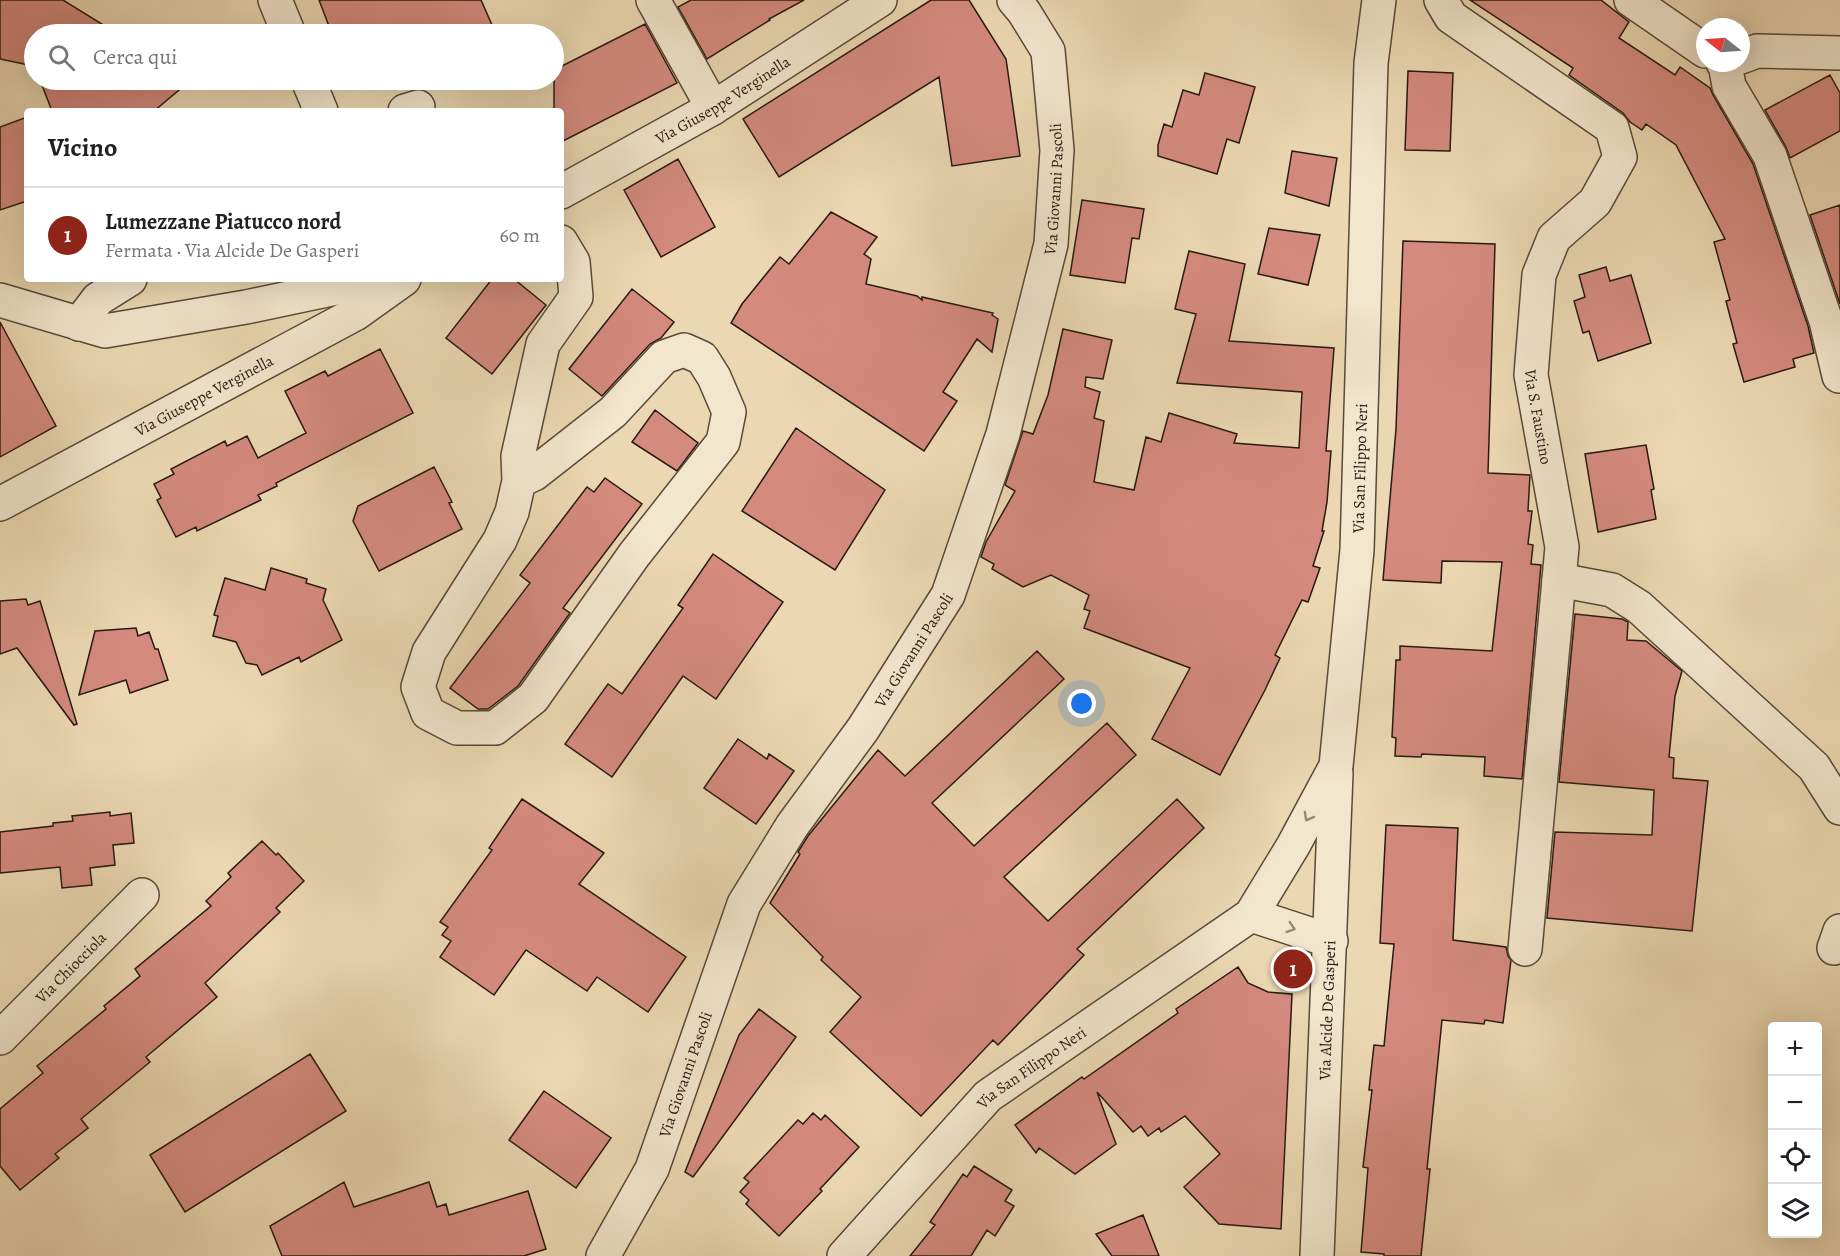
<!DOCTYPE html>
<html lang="it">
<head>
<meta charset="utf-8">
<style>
	:root { --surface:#fff; --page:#f6f6f6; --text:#202124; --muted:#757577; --line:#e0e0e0; --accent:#8f2418 }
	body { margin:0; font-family:Alegreya,serif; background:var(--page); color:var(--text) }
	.controls { position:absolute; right:18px; bottom:18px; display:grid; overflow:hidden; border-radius:6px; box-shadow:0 6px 24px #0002 }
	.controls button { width:54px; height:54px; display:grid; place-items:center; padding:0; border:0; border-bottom:2px solid var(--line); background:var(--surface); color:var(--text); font:30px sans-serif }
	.compass { position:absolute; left:1696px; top:18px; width:54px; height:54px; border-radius:50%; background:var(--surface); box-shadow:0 6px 24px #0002; rotate:287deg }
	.you { position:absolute; left:1082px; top:704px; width:21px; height:21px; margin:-15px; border:4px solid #fff; border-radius:50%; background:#1a73e8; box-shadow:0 0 0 9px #1a73e833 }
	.badge { display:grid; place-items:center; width:39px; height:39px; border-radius:50%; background:var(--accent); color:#fff; font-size:20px; font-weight:700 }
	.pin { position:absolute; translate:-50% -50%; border:3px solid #fff; box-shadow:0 2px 6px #0006 }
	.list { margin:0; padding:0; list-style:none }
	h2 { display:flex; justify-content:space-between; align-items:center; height:78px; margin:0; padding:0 24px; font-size:26px }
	h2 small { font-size:20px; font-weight:400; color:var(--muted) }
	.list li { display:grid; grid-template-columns:39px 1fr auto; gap:18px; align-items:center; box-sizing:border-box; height:96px; padding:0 24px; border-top:2px solid var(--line) }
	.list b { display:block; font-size:22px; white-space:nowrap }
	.list p { margin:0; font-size:20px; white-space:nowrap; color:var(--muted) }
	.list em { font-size:20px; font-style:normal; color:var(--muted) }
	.icon { flex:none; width:33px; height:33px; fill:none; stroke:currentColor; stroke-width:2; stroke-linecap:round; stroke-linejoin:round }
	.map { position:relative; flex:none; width:1840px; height:1256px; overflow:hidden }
	.search { position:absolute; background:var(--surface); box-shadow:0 6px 24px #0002; left:24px; top:24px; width:540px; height:66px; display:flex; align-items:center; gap:15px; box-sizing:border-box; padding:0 21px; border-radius:33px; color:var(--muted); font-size:22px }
	.panel { position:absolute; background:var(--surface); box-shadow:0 6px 24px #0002; left:24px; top:108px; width:540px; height:174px; border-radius:6px }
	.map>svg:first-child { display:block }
	.building { fill:#d48a7e; stroke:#281911; stroke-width:1.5 }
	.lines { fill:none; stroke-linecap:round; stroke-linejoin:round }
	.minor-casing { stroke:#594939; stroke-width:36 }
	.minor { stroke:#f2e6cd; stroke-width:33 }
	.oneway { stroke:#978a78 }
	.labels { text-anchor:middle; stroke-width:6; stroke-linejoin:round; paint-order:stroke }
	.street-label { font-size:16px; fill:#281911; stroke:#f2e6cd }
</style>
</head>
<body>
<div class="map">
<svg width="1840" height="1256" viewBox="0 0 1840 1256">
	<rect width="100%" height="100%" fill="#ebd8b2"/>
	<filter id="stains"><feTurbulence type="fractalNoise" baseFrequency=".00333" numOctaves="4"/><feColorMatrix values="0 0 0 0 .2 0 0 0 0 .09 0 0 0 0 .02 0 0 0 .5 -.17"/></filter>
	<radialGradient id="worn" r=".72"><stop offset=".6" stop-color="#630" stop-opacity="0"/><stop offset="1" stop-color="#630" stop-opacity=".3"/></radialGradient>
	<path class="building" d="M 0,0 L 63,0 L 118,34 L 34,34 L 34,66 L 0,59 Z
		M 319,0 L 481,0 L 496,34 L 332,34 Z
		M 691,0 L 804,0 L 769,19 L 770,20 L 707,59 L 678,7 Z
		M 931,0 L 969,0 L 1006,59 L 1020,156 L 952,166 L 939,77 L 779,177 L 743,119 Z
		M 1470,0 L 1601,0 L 1629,22 L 1619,38 L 1675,75 L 1680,67 L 1710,88 L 1713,95 L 1753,164 L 1808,326 L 1814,353 L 1793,359 L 1795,367 L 1744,382 L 1733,344 L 1737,343 L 1726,301 L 1730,300 L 1714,242 L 1725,239 L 1676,145 L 1646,124 L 1642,130 L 1630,122 L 1623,113 L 1569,75 L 1573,68 Z
		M 645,24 L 677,83 L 561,142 L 561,111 L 554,111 L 554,70 Z
		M 1408,71 L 1453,73 L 1450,151 L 1405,150 Z
		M 1205,73 L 1255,87 L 1239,143 L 1227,139 L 1217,174 L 1158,156 L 1158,145 L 1164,124 L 1172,127 L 1183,90 L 1199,95 Z
		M 1830,75 L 1840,93 L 1840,131 L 1790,158 L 1786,147 L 1765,110 Z
		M 40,80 L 191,80 L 154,111 L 52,111 Z
		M 27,117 L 27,201 L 0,210 L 0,127 Z
		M 1292,151 L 1337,158 L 1329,206 L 1285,193 Z
		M 678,159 L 715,227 L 661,257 L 624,190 Z
		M 1082,200 L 1144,209 L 1139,239 L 1132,238 L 1125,283 L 1070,275 Z
		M 1840,205 L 1840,304 L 1810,215 Z
		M 831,212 L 877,237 L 864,254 L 871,259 L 866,284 L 917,296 L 922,300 L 922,297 L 993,313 L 992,315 L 998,319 L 992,352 L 977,339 L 943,392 L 957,401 L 924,451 L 731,323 L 742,304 L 780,257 L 789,264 Z
		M 1269,228 L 1320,235 L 1308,285 L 1258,274 Z
		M 1403,241 L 1495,244 L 1488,473 L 1530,475 L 1528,511 L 1532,511 L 1528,544 L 1533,545 L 1531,564 L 1541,565 L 1522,779 L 1484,776 L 1485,757 L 1422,754 L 1421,757 L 1395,756 L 1396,738 L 1392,737 L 1396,660 L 1400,660 L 1400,646 L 1492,651 L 1502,562 L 1442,561 L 1441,583 L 1383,580 L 1396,429 Z
		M 1189,251 L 1245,264 L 1229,341 L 1334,348 L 1326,451 L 1331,451 L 1327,502 L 1322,531 L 1324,531 L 1313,566 L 1320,568 L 1308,602 L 1302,600 L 1275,655 L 1280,658 L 1265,690 L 1220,775 L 1152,739 L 1190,668 L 1084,628 L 1090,611 L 1084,609 L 1089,595 L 1051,575 L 1023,587 L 992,569 L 994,564 L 981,557 L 986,542 L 1015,491 L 1005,485 L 1023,431 L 1033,434 L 1048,395 L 1063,329 L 1112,340 L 1103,379 L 1086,377 L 1085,387 L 1100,392 L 1094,418 L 1104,421 L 1094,482 L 1134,490 L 1146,437 L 1161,442 L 1169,413 L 1237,434 L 1234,443 L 1299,448 L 1302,392 L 1177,383 L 1196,314 L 1175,309 Z
		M 1606,267 L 1610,281 L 1631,275 L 1651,343 L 1598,361 L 1589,331 L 1583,333 L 1574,301 L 1585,297 L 1579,275 Z
		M 492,279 L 514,279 L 546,305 L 492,374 L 446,338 Z
		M 632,289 L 674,322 L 661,338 L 650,344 L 602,396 L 569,369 Z
		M 0,322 L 56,426 L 0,457 Z
		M 380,349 L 413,413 L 276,483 L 277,486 L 258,495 L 261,500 L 197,531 L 196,527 L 176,537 L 157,500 L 161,498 L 154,484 L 174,474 L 171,469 L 225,441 L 227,446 L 247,436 L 258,458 L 306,433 L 285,391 L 325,371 L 328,376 Z
		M 655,410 L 698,443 L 677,471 L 632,442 Z
		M 796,428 L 885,490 L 835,570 L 742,511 Z
		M 1646,445 L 1654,489 L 1651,490 L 1656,519 L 1598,532 L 1585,454 Z
		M 434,467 L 452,502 L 449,503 L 462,529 L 379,571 L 353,521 L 358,506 Z
		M 605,478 L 642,504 L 563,608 L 570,613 L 518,686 L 488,709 L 478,709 L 450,688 L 530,583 L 520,575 L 587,487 L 594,492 Z
		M 713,554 L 783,602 L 716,699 L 683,676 L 612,777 L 565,744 L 608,684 L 622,694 L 683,608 L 678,605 Z
		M 271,568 L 307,579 L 306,583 L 326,589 L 323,600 L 342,640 L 301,662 L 299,657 L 262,675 L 257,665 L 246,663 L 236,642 L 213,636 L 218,616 L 214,615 L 225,578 L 265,590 Z
		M 26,599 L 28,605 L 40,601 L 77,724 L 74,725 L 17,648 L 0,654 L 0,601 Z
		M 1575,614 L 1622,619 L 1628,622 L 1627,640 L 1646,641 L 1682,671 L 1675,696 L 1669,757 L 1674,758 L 1673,778 L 1708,781 L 1692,931 L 1547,918 L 1555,832 L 1652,835 L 1654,790 L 1559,782 Z
		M 136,628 L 138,636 L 149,632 L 155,649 L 158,649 L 168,680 L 130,693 L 126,680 L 79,695 L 95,631 Z
		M 1037,651 L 1064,679 L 932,803 L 974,846 L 1107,723 L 1136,755 L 1004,877 L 1048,921 L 1177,799 L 1204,828 L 1077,949 L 1084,955 L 998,1045 L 993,1040 L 921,1116 L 830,1032 L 861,997 L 821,960 L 823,957 L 770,903 L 800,854 L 798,852 L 808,836 L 878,750 L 905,776 Z
		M 738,739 L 767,759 L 769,754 L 794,771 L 756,824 L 704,788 Z
		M 522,799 L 604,853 L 579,884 L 686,957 L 648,1012 L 597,977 L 587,991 L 526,950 L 494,995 L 440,957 L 451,941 L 442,935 L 448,927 L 440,922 L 492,850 L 489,848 Z
		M 110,812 L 110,816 L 131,813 L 134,843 L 113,845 L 115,865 L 90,868 L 92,885 L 62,888 L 60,867 L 0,873 L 0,832 L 53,826 L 53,823 L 73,821 L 72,816 Z
		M 1386,825 L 1458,828 L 1453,940 L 1506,947 L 1508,956 L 1511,960 L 1503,1023 L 1485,1020 L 1484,1024 L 1442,1020 L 1427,1169 L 1430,1169 L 1421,1256 L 1384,1256 L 1384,1254 L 1361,1252 L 1368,1168 L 1363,1167 L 1372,1090 L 1369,1090 L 1374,1045 L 1384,1046 L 1394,944 L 1380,943 Z
		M 262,841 L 276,855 L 278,853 L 304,881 L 276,908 L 280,912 L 205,983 L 217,997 L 146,1057 L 150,1062 L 81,1119 L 88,1128 L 55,1154 L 59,1158 L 20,1190 L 0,1166 L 0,1109 L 43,1073 L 37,1066 L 106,1009 L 104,1006 L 140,976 L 135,969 L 211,906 L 206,901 L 231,877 L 228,873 Z
		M 1238,967 L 1248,983 L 1268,992 L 1292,994 L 1281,1229 L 1219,1224 L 1184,1187 L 1220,1154 L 1185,1116 L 1161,1132 L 1159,1128 L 1148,1136 L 1141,1126 L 1133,1132 L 1097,1092 L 1116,1144 L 1075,1174 L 1039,1148 L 1036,1153 L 1015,1125 L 1082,1077 L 1084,1079 L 1178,1013 L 1176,1009 Z
		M 759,1009 L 796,1037 L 693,1177 L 685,1172 L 739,1035 Z
		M 310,1054 L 346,1111 L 185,1212 L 150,1155 Z
		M 544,1091 L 611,1138 L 576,1188 L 509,1140 Z
		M 813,1113 L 821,1120 L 825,1115 L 859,1147 L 820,1189 L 822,1191 L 779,1236 L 746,1204 L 749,1200 L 740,1192 L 749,1182 L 744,1178 L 759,1162 L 798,1120 L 803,1124 Z
		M 974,1166 L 1012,1190 L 1005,1201 L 1014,1206 L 995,1236 L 987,1230 L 971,1256 L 910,1256 L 935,1225 L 930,1222 L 963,1174 L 967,1177 Z
		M 344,1182 L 354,1207 L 429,1182 L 437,1207 L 446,1204 L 449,1215 L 528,1191 L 546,1249 L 524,1256 L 282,1256 L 270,1226 Z
		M 1143,1215 L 1159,1256 L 1112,1256 L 1096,1234 Z"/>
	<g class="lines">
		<g class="minor-casing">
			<g id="minor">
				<path d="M 275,0 L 289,34"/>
				<path d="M 653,0 L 713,108"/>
				<path id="s1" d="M 1441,0 L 1451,17 L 1612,128 L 1620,157 L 1595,202 L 1554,238 L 1539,275 L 1531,375 L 1562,547 L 1525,949"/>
				<path d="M 1631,0 L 1705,51"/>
				<path d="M 1741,57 L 1757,51 L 1840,53"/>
				<path d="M 1723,63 L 1725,64 L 1729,86 L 1770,156 L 1826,321 L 1839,376"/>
				<path d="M 308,80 L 321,111"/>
				<path d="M 405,111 L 418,107"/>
				<path id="s2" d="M 561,192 L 713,108 L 880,0"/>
				<path d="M 0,300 L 105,331 L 246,307 L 379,279"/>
				<path d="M 79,324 L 98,299 L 130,279"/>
				<path d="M 519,481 L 534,474 L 613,412 L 664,357 L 684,350 L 702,358 L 714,377 L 729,412 L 723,442 L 634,555 L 533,698 L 495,728 L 457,728 L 428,713 L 418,687 L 429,652 L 500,540 L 512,512 L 519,481 L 518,456 L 543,344 L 576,297 L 573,262 L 561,242"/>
				<path id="s3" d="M 0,504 L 355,314 L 404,279"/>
				<path d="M 1559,580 L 1612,590 L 1639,607 L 1814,767 L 1840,808"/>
				<path d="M 1251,915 L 1331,941"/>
				<path d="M 1834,948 L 1840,931"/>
				<path id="s4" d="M 0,1038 L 142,895"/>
				<path id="s5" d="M 603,1256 L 652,1169 L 744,904 L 792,826 L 863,729 L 948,595 L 1003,434 L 1051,244 L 1057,150 L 1048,51 L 1024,12 L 1014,0"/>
				<path id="s6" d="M 844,1256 L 988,1096 L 1251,915 L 1293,846 L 1336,766 L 1357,550 L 1371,63 L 1379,0"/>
				<path id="s7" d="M 1317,1256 L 1336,773"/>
			</g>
		</g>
		<use href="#minor" class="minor"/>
	</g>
	<defs><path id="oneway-chevron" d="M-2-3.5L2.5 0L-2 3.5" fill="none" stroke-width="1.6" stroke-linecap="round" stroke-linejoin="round" transform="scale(1.5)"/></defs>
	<g class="oneway">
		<use href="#oneway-chevron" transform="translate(1308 817) rotate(119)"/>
		<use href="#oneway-chevron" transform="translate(1291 928) rotate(18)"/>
	</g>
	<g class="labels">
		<g class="street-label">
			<text dy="6" stroke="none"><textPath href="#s2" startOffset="186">Via Giuseppe Verginella</textPath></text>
			<text dy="6" stroke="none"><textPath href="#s5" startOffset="1172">Via Giovanni Pascoli</textPath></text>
			<text dy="6" stroke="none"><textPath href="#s3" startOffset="231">Via Giuseppe Verginella</textPath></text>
			<text dy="6" stroke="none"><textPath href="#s1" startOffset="534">Via S. Faustino</textPath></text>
			<text dy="6" stroke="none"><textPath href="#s6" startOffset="1005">Via San Filippo Neri</textPath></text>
			<text dy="6" stroke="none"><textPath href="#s5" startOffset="686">Via Giovanni Pascoli</textPath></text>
			<text dy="6" stroke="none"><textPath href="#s4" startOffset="100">Via Chiocciola</textPath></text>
			<text dy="6" stroke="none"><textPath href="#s7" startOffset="246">Via Alcide De Gasperi</textPath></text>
			<text dy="6" stroke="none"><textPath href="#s6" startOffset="267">Via San Filippo Neri</textPath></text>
			<text dy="6" stroke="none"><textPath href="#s5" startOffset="200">Via Giovanni Pascoli</textPath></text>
		</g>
	</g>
	<rect width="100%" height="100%" filter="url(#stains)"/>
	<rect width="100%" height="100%" fill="url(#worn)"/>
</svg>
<div class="controls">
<button>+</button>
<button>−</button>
<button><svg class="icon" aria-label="locate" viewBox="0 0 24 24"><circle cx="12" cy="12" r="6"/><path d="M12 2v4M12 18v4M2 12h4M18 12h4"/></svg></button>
<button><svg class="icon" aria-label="layers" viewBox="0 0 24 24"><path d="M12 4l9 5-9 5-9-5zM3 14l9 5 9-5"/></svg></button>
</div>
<svg class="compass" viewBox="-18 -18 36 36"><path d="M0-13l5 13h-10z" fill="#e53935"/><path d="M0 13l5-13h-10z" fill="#757577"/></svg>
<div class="you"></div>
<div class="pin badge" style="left:1293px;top:969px">1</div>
<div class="search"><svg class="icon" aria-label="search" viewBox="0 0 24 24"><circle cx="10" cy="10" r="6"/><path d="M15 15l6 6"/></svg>Cerca qui</div>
<section class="panel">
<h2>Vicino<small></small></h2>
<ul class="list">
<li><span class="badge">1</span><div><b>Lumezzane Piatucco nord</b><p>Fermata · Via Alcide De Gasperi</p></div><em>60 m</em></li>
</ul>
</section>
</div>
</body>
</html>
